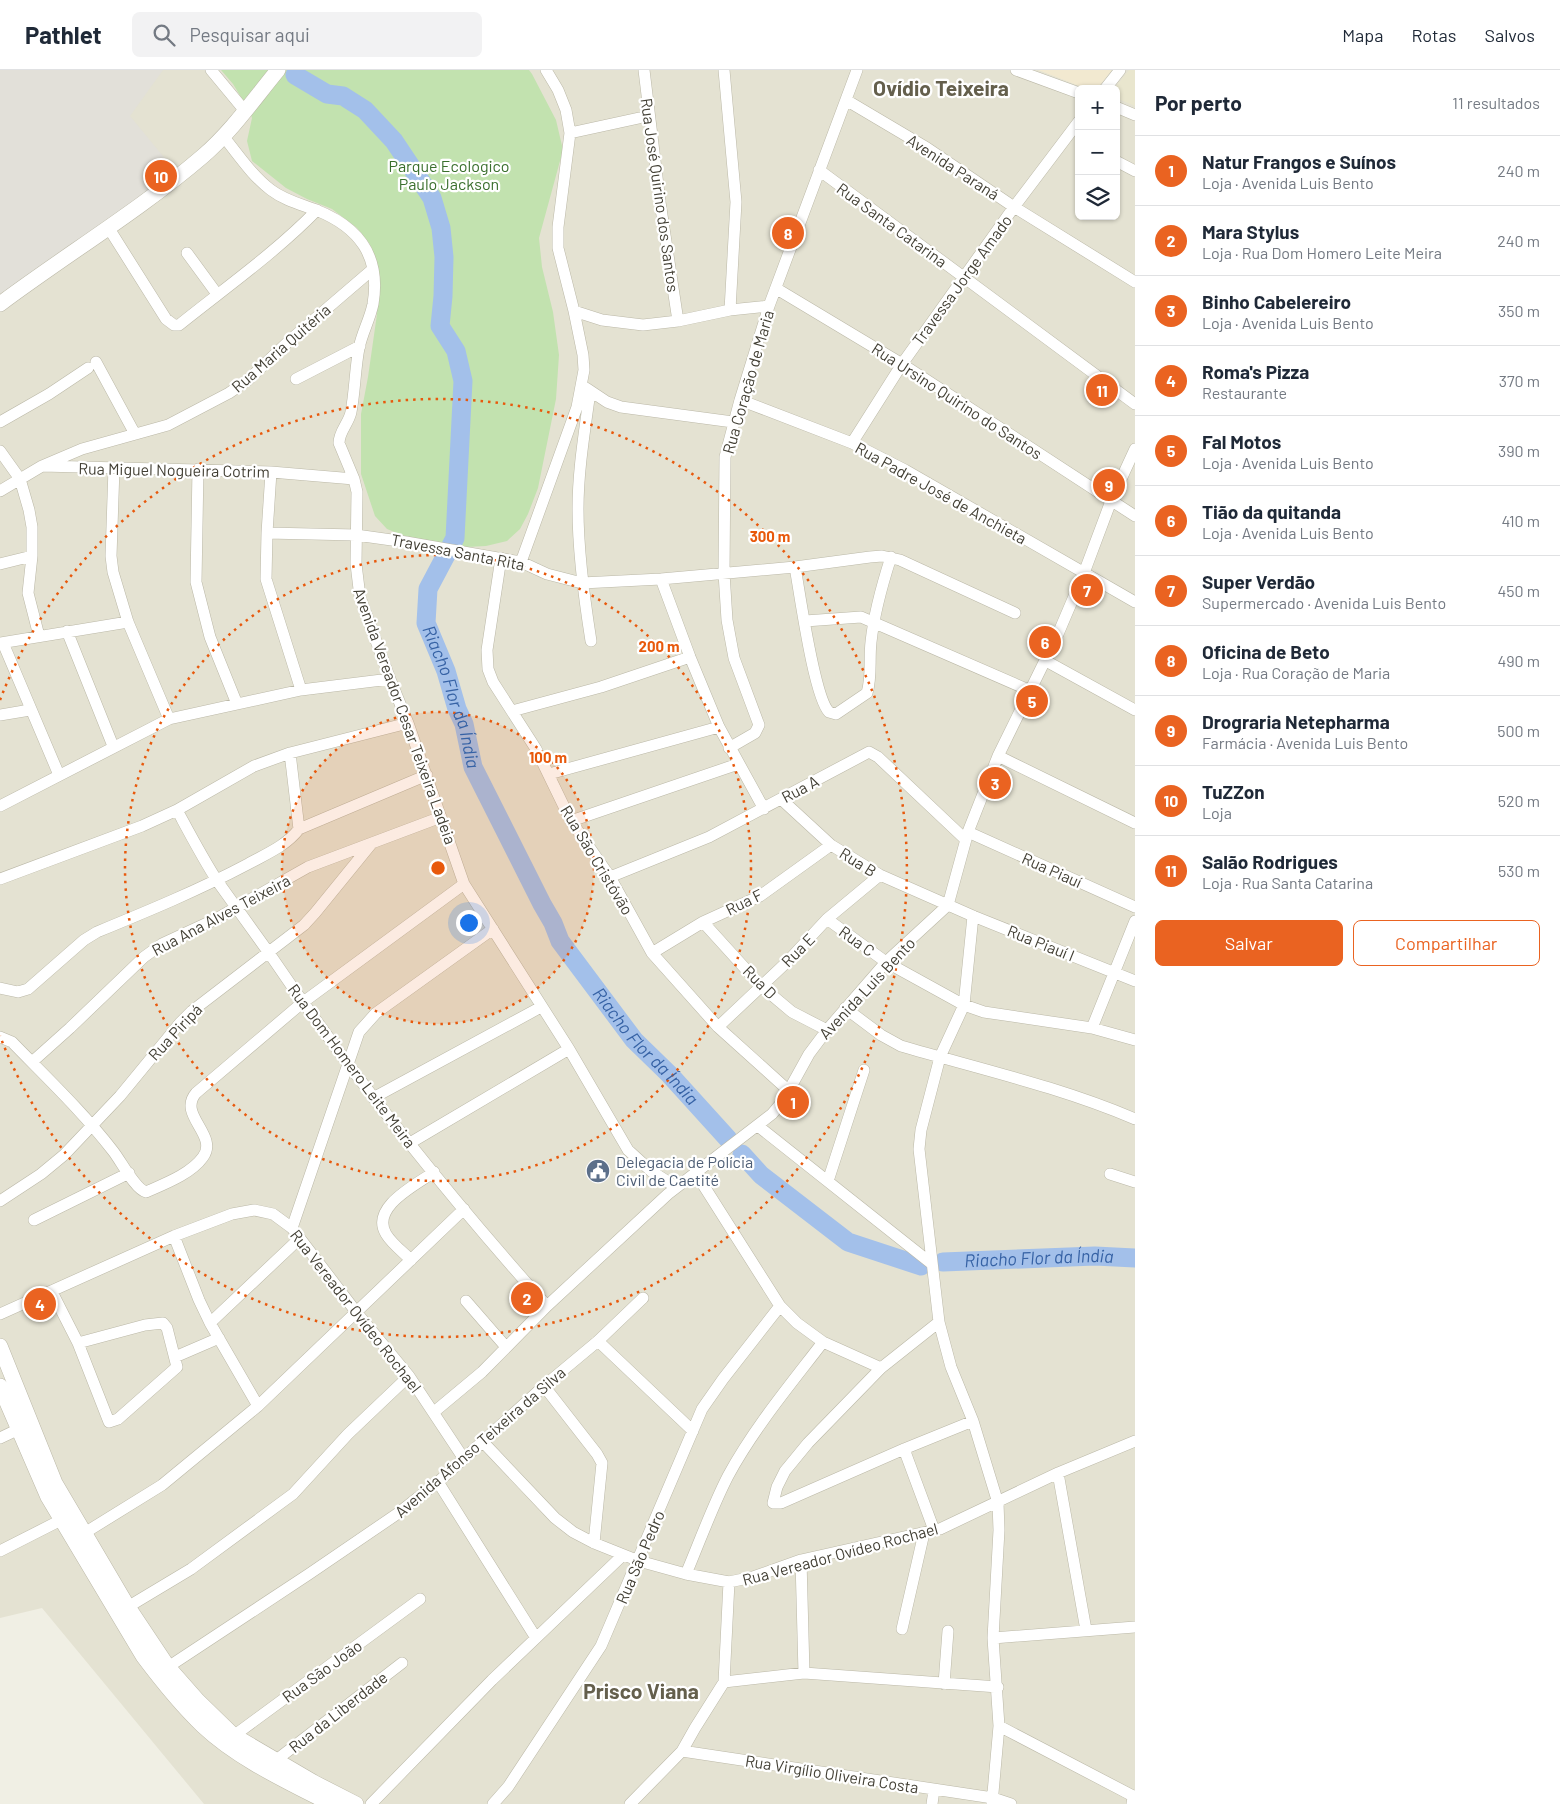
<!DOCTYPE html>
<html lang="pt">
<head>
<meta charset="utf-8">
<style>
	:root { --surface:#fff; --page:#f2f2f3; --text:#1f2937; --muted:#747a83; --line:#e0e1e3; --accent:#ea6321 }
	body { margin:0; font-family:Barlow,sans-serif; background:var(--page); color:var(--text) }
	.controls { position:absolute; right:15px; top:15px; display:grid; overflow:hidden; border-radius:8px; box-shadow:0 1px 4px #0004 }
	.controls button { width:45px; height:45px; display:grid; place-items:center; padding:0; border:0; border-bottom:1px solid var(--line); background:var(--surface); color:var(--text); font:25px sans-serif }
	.you { position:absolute; left:468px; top:852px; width:18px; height:18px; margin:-12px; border:4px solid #fff; border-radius:50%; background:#1a73e8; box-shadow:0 0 0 8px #1a73e833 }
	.badge { display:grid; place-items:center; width:32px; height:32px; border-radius:50%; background:var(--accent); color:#fff; font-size:16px; font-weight:700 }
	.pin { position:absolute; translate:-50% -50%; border:2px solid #fff; box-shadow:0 1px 5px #0006 }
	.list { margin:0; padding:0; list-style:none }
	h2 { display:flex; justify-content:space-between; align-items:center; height:65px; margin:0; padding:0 20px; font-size:21px }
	h2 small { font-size:16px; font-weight:400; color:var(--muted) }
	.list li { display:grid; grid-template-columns:32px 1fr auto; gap:15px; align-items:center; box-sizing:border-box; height:70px; padding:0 20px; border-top:1px solid var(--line) }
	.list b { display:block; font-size:19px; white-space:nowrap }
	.list p { margin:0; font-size:16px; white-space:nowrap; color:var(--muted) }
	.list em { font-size:16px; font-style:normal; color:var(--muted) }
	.actions { display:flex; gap:10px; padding:15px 20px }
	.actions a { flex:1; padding:11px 0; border:1px solid var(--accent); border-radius:8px; text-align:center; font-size:18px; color:var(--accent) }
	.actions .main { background:var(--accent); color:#fff }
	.icon { flex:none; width:28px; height:28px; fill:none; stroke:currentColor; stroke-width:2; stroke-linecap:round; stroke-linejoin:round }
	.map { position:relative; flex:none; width:1135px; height:1734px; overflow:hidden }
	header { display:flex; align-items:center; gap:30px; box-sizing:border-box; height:70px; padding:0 25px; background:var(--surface); border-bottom:1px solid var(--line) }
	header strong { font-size:24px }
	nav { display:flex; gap:28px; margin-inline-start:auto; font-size:18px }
	.search { width:350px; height:45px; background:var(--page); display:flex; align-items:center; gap:12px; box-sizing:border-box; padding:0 18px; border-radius:8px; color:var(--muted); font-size:19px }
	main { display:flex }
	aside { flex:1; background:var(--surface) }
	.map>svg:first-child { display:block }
	.residential { fill:#e4e2d2; fill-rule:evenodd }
	.commercial { fill:#f2e9d0 }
	.industrial { fill:#e2e0d9 }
	.education { fill:#e9e6ce }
	.green { fill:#c2e2af }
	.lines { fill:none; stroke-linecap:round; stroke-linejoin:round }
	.river { stroke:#a3c0ea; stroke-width:19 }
	.minor-casing { stroke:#bbb8a7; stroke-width:12 }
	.tertiary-casing { stroke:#bbb8a7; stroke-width:16 }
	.minor { stroke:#fff; stroke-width:11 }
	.tertiary { stroke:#fff; stroke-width:15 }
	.ring { fill:none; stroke:#e8590c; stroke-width:2.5; stroke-dasharray:2.5 5 }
	.labels { text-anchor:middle; stroke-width:4.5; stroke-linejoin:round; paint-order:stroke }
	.park-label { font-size:16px; fill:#3a6f2d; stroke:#fff }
	.street-label { font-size:16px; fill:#423f34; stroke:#fff }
	.service-label { font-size:16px; fill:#4e5e75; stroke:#fff; text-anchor:start }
	.water-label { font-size:18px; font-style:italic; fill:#3662a5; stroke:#fff }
	.district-label { font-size:21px; font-weight:bold; fill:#645f4c; stroke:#fff }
	.centre { fill:#e8590c; stroke:#fff; stroke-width:2.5 }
	.ring-label { font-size:15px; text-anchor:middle; font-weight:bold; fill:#e8590c; stroke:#fff; stroke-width:4.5; stroke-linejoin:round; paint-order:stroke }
</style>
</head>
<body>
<header>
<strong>Pathlet</strong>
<div class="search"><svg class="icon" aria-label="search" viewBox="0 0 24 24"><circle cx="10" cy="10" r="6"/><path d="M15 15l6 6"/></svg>Pesquisar aqui</div>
<nav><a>Mapa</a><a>Rotas</a><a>Salvos</a></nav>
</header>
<main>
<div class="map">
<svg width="1135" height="1734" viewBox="0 0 1135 1734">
	<rect width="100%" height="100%" fill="#f0efe4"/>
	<path class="residential" d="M 0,0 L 1135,0 L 1135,1734 L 204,1734 L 42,1538 L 0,1548 ZM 1079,19 L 1116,19 L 1116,146 L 1079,146 Z"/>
	<path class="commercial" d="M 1038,0 L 1111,0 L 1111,1 L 1097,19 L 1087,19 Z"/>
	<path class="industrial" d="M 0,0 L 163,0 L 130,46 L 176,102 L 0,224 Z"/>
	<path class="education" d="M 1129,0 L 1135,0 L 1135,36 L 1116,28 L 1116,19 L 1114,19 Z"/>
	<path class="green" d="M 221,0 L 529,0 L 532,4 L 556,50 L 563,80 L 539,168 L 542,197 L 553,242 L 559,285 L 556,329 L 538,418 L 528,444 L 520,459 L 507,471 L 486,476 L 467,477 L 440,476 L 402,465 L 387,459 L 375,446 L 361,404 L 361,344 L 368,307 L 377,244 L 379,204 L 375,186 L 369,173 L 357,158 L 332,139 L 307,129 L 286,118 L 252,91 L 247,71 L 252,48 L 250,42 L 233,14 Z"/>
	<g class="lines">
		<g class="river">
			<path id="s1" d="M 295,5 L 327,24 L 343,26 L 365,40 L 394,71 L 432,128 L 441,158 L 444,187 L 443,226 L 440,256 L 456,281 L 463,311 L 455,468 L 428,519 L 426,553 L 446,601 L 457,639 L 464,654 L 473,697 L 542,834 L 553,853 L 560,871 L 634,970 L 670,1005 L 728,1069"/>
			<path d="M 742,1084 L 761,1105 L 848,1172 L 921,1196"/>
			<path id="s2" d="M 943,1192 L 1095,1186 L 1135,1188"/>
		</g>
		<g class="minor-casing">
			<path id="minor" d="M 211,0 L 245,41
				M 644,0 L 660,132 L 678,251
				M 724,0 L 736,132 L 730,240
				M 1016,0 L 1079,23
				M 1105,19 L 1120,0
				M 846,30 L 927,78 L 1014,137 L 1135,212
				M 1116,37 L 1135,45
				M 570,63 L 639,48
				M 223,66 C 238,84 252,106 271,120 C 284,130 300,134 316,140 C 359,157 381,186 373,234 C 370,249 362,263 359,278 C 355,299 355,321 351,342 C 349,353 339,361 339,373 L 354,409 L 357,422 L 356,494 L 360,527 L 390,609 L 408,653 L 464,814 L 569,979 L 628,1080 L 651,1101 L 676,1117
				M 1116,91 L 1135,101
				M 819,100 L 1135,334
				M 108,157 L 166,249 L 174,255 L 179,255 C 225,218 275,183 317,140
				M 187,183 L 217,224
				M 777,219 L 902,294 L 1135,446
				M 574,241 L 602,250 L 643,255 L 678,251 L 730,240 L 769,236
				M 96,292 L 135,364
				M 296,309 L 360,276
				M 586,318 L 607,332 L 621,337 L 733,352
				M 590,321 C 585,360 578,399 578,439 C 578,483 584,527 591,571
				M 740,330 L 852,373 L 905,400 L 1135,532
				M 0,352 L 49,324 L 88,298
				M 852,373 L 902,294 L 1014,137 L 1079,51
				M 0,381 L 20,409 L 29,440 L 32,457 L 32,486 L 28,523 L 39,566
				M 42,396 L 82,379 L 168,355 L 229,323 L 248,310 L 289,271 L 373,199
				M 114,398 L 111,486 L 113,502 L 128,552 L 169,649
				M 198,399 L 196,512 L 210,567 L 237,634
				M 271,402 L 267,463 L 266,509 L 301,620
				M 0,421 L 42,396 L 271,402 L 354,409
				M 267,463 L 356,465 L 406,472 L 521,492 L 547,504 L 582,513 L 661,509 L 795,497 L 870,487 L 882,486 L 900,490 L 1015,543
				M 501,488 L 487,580 L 488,599 L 493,612 L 536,679 L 571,751 L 610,807 L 652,883 L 718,957 L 789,1021
				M 521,492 L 577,337 L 584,300 L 583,285 L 574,241 L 558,178 L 558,157 L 570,63 L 566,40 L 558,20 L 546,0
				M 0,494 L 32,486
				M 795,497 C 800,524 814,627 829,642 L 836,644 L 867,623 C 872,607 869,589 871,572 C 874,543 882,515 891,487
				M 661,509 L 690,587 L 719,657 L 764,739
				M 805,551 L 861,547 L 1031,621
				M 67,561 L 113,676
				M 0,573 L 128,552
				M 3,573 L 59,705
				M 1046,591 L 1135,640
				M 512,641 L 601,617 L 690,587
				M 0,645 L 30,640
				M 729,678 L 755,663 L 759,655 L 734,588 L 727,550 L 724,503 L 725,387 L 740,330 L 769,236 L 857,0
				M 290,683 L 299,759
				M 998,686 L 1135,753
				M 549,704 L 719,657
				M 781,729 L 831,775 L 880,805 L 973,846 L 1135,911
				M 0,736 L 169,649 L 301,620 L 390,609
				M 177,740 C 190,764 203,789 218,812 C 235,836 252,859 269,883 C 353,1007 447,1124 547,1236
				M 571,751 L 738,694
				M 968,762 L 1135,837
				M 610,807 L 709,767 L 869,682 L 878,687 L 966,770
				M 0,809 L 142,756 L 177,740 L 254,696 L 290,683 L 408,653
				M 973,846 L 964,935 L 940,987 L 921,1060 L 919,1079 L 939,1252 L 951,1297 L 973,1351 L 998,1433 L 999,1460 L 993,1568 L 999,1656 L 992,1734
				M 827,849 L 886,892 L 964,935 L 984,942 L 1092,958 L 1135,970
				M 703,852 L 761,916 L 792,942 L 827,960
				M 652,883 L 703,852 L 760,826 L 831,775
				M 0,918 L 18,922 L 28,919 L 84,870 L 97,862 C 148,841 199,820 248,794 C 266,784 286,776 299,759 L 427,705
				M 845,938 L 881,965 L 901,976 C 980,999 1060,1017 1135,1049
				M 718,957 L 788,891 L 827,849 L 880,805
				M 1092,958 L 1135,851
				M 0,967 L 12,972 C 46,1007 83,1042 113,1081 C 121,1091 135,1119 146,1122 C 164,1114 191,1104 203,1087 C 219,1065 177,1045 196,1023 L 302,933 L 464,814
				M 32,992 L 70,958 L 144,887 L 162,874 L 216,849 L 308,797 L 441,747
				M 373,1028 L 541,937
				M 758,1056 L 932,1194
				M 410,1073 L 569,979
				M 695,1102 L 780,1236 L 797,1253 L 823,1272 L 881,1298
				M 1110,1104 L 1135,1112
				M 828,1111 L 864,1000
				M 0,1131 L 41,1104 L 64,1085 L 120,1026 L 180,953 L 192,941 L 304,855 L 315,843 L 372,773
				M 34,1150 L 129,1103
				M 292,1158 L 359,962 L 376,943 L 493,859
				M 174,1166 L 199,1230 L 210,1253 L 258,1336
				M 411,1190 C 403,1182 392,1174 386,1164 C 370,1137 416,1115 434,1102
				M 52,1222 L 78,1273 L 109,1352 L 118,1349 L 177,1297 L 167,1258 L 163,1253 L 145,1255 L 78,1273
				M 466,1231 L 506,1277
				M 0,1244 L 174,1166 L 232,1144 L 254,1140 L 273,1144 L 292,1158 L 357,1243 L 409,1306 L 464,1389
				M 939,1252 L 881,1298 L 808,1373 L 785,1401 L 777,1417 L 773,1433 L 781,1433 L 904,1379 L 973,1351
				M 210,1253 L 300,1168
				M 598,1271 L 693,1361
				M 175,1287 L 219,1268
				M 544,1316 L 597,1384 L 602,1393 L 594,1473
				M 434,1342 L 482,1302 L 547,1236 L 668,1124 L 772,1044 L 783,1031 L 809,984 L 827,960 L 886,892 L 948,835 L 968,762 L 998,686 L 1058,564 L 1084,503 L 1111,431 L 1135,379
				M 0,1368 L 19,1359
				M 483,1372 L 555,1448 L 573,1462 L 594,1473 L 639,1491 L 686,1504 L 729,1512 L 753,1507 L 801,1490 L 940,1459 L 1058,1403 L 1135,1371
				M 904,1379 L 934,1460
				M 1058,1403 L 1086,1560
				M 438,1412 L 536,1568
				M 78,1467 L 162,1415 L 258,1336 L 464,1139
				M 0,1481 L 61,1450
				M 801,1490 L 804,1603
				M 686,1504 C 700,1471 712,1437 728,1406 C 754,1358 790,1315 823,1272
				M 121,1541 L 191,1499 L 293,1424 L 348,1364 L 409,1306
				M 902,1559 L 924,1463
				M 993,1568 L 1135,1557
				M 162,1601 L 309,1504 L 397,1444 L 438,1412 L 544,1316 L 598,1271 L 643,1228
				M 724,1612 L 804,1603 L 998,1617
				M 944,1614 L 948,1561
				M 999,1656 L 1135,1727
				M 228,1670 L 420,1529
				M 682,1681 L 993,1728 L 1011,1734
				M 275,1691 L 402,1593
				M 371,1734 L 492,1610 L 623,1485
				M 493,1734 L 508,1717 L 601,1576 L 702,1339 L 723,1309 L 780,1236
				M 630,1734 L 682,1681 L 695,1658 L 724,1612 L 729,1512
				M 932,1734 L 934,1720"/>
		</g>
		<g class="tertiary-casing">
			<path id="tertiary" d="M 0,234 C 67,184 140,140 203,86 C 232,61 254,29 278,0
				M 0,1276 L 55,1413 L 128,1537 L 168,1597 L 198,1631 L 233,1665 L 313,1712 L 356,1734
				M 0,1316 L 48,1427 L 143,1586 C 161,1610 181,1635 203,1656 C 238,1689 288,1712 331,1734
				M 1134,1734 L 1135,1728"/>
		</g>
		<use href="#minor" class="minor"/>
		<use href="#tertiary" class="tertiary"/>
	</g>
	<circle cx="438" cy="798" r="156" fill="#e8590c" fill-opacity=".12"/>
	<g class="ring">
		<circle cx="438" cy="798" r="156"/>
		<circle cx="438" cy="798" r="313"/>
		<path d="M0 630A469 469 0 1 1 0 966"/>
	</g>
	<defs>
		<g id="civic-disc" transform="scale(1.25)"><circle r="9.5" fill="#5c6f8a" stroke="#fff"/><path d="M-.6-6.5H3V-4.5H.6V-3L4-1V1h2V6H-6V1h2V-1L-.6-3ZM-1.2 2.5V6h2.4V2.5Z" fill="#fff"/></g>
	</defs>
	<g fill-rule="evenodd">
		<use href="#civic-disc" x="598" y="1101"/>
	</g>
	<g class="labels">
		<g class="park-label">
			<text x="449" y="102">Parque Ecologico<tspan x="449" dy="18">Paulo Jackson</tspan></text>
		</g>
		<g class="street-label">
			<text transform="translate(953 97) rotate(33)" y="6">Avenida Paraná</text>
			<text transform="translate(660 125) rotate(82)" y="6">Rua José Quirino dos Santos</text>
			<text transform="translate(892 155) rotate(36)" y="6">Rua Santa Catarina</text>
			<text transform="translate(962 210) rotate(-54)" y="6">Travessa Jorge Amado</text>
			<text transform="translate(281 278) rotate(-41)" y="6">Rua Maria Quitéria</text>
			<text transform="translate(748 312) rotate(-74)" y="6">Rua Coração de Maria</text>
			<text transform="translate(957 331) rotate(33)" y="6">Rua Ursino Quirino do Santos</text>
			<text transform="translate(174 400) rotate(1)" y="6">Rua Miguel Nogueira Cotrim</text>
			<text transform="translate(941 423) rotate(29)" y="6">Rua Padre José de Anchieta</text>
			<text transform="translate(458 482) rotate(11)" y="6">Travessa Santa Rita</text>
			<text transform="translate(405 646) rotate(70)" y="6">Avenida Vereador Cesar Teixeira Ladeia</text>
			<text transform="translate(800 719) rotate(-28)" y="6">Rua A</text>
			<text transform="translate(597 790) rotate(59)" y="6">Rua São Cristóvão</text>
			<text transform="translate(858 792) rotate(32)" y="6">Rua B</text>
			<text transform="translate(1052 800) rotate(24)" y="6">Rua Piauí</text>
			<text transform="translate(744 832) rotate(-26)" y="6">Rua F</text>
			<text transform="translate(221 845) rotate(-28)" y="6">Rua Ana Alves Teixeira</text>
			<text transform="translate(857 871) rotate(36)" y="6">Rua C</text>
			<text transform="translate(1041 873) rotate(22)" y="6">Rua Piauí I</text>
			<text transform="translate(798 880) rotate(-45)" y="6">Rua E</text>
			<text transform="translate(760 912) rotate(45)" y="6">Rua D</text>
			<text transform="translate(867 918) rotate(-47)" y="6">Avenida Luis Bento</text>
			<text transform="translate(175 962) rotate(-47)" y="6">Rua Piripá</text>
			<text transform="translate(352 996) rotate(53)" y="6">Rua Dom Homero Leite Meira</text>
			<text transform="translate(356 1241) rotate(52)" y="6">Rua Vereador Ovídeo Rochael</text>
			<text transform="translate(480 1372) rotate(-41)" y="6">Avenida Afonso Teixeira da Silva</text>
			<text transform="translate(840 1484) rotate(-15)" y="6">Rua Vereador Ovídeo Rochael</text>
			<text transform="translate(640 1487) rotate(-67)" y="6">Rua São Pedro</text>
			<text transform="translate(322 1601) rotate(-36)" y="6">Rua São João</text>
			<text transform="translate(338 1642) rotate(-38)" y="6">Rua da Liberdade</text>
			<text transform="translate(832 1704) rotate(9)" y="6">Rua Virgílio Oliveira Costa</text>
		</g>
		<g class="service-label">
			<text x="616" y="1098">Delegacia de Polícia<tspan x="616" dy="18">Civil de Caetité</tspan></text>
		</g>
		<g class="water-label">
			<text dy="6" stroke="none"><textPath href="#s1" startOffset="708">Riacho Flor da Índia</textPath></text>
			<text dy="6" stroke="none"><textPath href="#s1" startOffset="1112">Riacho Flor da Índia</textPath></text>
			<text dy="6" stroke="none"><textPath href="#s2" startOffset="96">Riacho Flor da Índia</textPath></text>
		</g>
		<g class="district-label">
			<text x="941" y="26">Ovídio Teixeira</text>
			<text x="641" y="1629">Prisco Viana</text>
		</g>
	</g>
	<circle cx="438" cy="798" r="8" class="centre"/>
	<g class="ring-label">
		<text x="770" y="472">300 m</text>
		<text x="659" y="582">200 m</text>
		<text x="548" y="693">100 m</text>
	</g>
</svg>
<div class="controls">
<button>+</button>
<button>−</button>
<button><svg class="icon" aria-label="layers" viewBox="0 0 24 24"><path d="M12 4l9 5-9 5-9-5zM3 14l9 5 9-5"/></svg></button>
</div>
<div class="you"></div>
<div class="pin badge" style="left:793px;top:1032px">1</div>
<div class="pin badge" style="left:527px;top:1228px">2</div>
<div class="pin badge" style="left:995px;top:713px">3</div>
<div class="pin badge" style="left:40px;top:1234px">4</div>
<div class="pin badge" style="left:1032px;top:631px">5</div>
<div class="pin badge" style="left:1045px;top:572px">6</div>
<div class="pin badge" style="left:1087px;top:520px">7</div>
<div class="pin badge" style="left:788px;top:163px">8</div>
<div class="pin badge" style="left:1109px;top:415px">9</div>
<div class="pin badge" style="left:161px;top:106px">10</div>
<div class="pin badge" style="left:1102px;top:320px">11</div>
</div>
<aside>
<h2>Por perto<small>11 resultados</small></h2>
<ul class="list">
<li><span class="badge">1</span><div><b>Natur Frangos e Suínos</b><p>Loja · Avenida Luis Bento</p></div><em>240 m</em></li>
<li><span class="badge">2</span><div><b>Mara Stylus</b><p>Loja · Rua Dom Homero Leite Meira</p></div><em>240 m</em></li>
<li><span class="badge">3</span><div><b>Binho Cabelereiro</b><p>Loja · Avenida Luis Bento</p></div><em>350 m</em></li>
<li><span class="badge">4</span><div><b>Roma's Pizza</b><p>Restaurante</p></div><em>370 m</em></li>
<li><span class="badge">5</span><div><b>Fal Motos</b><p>Loja · Avenida Luis Bento</p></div><em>390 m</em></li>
<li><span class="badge">6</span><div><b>Tião da quitanda</b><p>Loja · Avenida Luis Bento</p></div><em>410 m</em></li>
<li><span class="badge">7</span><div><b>Super Verdão</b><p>Supermercado · Avenida Luis Bento</p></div><em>450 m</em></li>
<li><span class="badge">8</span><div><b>Oficina de Beto</b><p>Loja · Rua Coração de Maria</p></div><em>490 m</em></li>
<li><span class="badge">9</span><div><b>Drograria Netepharma</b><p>Farmácia · Avenida Luis Bento</p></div><em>500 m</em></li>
<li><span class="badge">10</span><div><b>TuZZon</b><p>Loja</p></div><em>520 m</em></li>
<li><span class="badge">11</span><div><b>Salão Rodrigues</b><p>Loja · Rua Santa Catarina</p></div><em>530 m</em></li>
</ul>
<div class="actions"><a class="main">Salvar</a><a>Compartilhar</a></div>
</aside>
</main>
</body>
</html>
